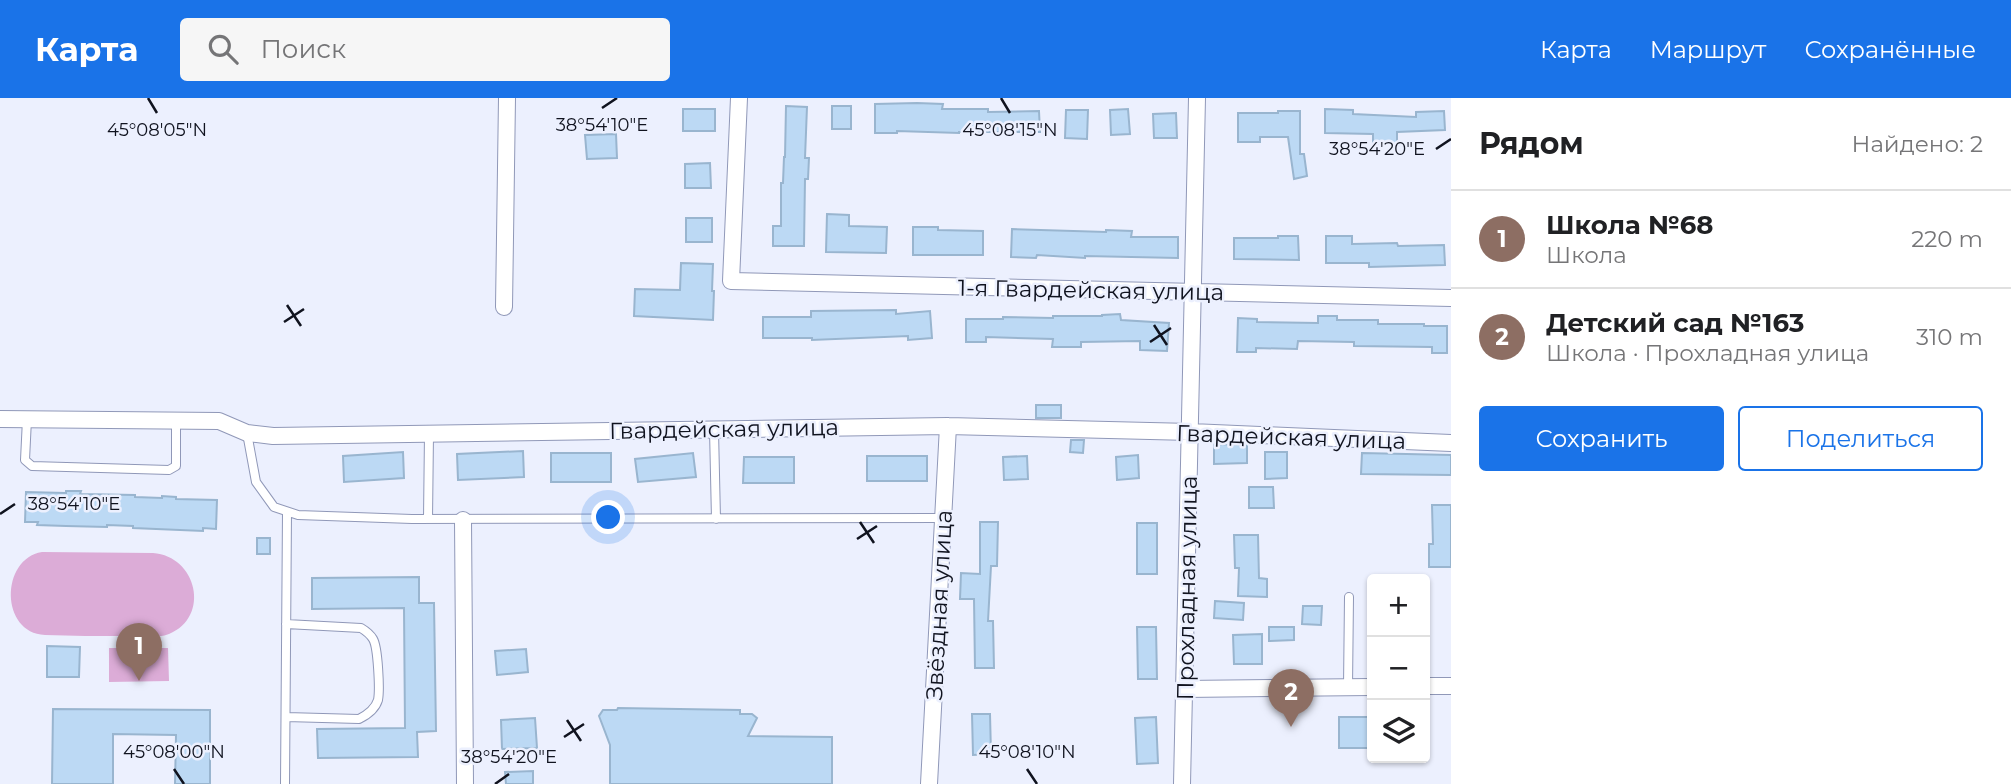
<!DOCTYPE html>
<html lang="ru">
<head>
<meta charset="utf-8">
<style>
	:root { --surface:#fff; --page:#f6f6f6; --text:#202124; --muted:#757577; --line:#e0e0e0; --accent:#1a73e8 }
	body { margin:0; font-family:Montserrat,sans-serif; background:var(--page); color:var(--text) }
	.controls { position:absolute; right:21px; bottom:21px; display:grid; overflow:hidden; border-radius:7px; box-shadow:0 2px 5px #0004 }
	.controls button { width:63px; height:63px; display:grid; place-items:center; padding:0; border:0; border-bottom:2px solid var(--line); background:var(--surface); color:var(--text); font:35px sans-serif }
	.you { position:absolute; left:609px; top:420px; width:24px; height:24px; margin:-18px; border:5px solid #fff; border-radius:50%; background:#1a73e8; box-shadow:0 0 0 10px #1a73e833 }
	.badge { display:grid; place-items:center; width:46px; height:46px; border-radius:50%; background:var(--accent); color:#fff; font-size:23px; font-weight:700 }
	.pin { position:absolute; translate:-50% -58px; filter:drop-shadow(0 2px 4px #0008) }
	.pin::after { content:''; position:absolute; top:37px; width:24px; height:21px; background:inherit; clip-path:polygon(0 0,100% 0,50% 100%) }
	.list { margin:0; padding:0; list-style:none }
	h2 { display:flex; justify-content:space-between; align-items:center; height:91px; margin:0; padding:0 28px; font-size:30px }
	h2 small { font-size:23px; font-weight:400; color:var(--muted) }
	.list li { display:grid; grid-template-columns:46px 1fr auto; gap:21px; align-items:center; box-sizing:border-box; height:98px; padding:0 28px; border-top:2px solid var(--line) }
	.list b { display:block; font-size:26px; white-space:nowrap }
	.list p { margin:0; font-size:23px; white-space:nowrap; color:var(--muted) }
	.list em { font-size:23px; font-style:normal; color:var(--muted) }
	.actions { display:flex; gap:14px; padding:21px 28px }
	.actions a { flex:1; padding:16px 0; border:2px solid var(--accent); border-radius:7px; text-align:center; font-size:24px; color:var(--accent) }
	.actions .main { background:var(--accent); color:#fff }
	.icon { flex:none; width:38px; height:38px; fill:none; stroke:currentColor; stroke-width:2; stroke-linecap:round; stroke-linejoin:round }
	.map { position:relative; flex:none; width:1451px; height:686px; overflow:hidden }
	header { display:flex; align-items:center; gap:42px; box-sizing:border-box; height:98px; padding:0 35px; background:var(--accent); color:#fff }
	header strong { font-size:33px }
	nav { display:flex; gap:38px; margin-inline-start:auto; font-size:24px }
	.search { width:490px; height:63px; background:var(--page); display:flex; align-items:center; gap:18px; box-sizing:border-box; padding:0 24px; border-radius:7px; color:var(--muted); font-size:26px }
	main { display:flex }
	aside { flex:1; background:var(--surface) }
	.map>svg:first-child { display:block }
	.green { fill:#dcacd7 }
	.building { fill:#bcd9f4; stroke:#99b5cf; stroke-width:2 }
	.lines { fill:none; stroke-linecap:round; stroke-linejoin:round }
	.service-casing { stroke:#9098b8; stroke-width:10 }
	.minor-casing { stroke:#9098b8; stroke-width:18 }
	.service { stroke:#fff; stroke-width:8 }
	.minor { stroke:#fff; stroke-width:16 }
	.ticks { fill:none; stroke:#10131f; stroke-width:2.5 }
	.labels { text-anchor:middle; stroke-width:5; stroke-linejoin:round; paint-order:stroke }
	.street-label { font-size:23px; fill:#10131f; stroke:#ecf0fe }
	.ticks-label { font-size:18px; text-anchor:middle; fill:#10131f; stroke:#ecf0fe; stroke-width:5; stroke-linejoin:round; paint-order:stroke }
</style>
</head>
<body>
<header>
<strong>Карта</strong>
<div class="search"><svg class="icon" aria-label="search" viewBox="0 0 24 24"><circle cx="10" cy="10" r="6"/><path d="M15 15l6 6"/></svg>Поиск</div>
<nav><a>Карта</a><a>Маршрут</a><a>Сохранённые</a></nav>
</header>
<main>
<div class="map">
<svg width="1451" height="686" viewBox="0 0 1451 686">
	<rect width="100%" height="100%" fill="#ecf0fe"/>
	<path class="green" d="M 42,454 L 153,455 C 197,458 211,519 169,536 C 156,541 140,538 126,538 C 99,538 72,538 45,537 C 0,535 0,461 42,454 Z
		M 109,550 L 168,550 L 169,583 L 109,584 Z"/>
	<path class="building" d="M 917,5 L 943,6 L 942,11 L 988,11 L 988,14 L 1039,13 L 1040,34 L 959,34 L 959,35 L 897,33 L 897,35 L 875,35 L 875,6 Z
		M 786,8 L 807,9 L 805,60 L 809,60 L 808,81 L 805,81 L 804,148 L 773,148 L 773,128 L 781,128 L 781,85 L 783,85 L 784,59 L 785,59 Z
		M 832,8 L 851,8 L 851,31 L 832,31 Z
		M 683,11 L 715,11 L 715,33 L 683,33 Z
		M 1128,11 L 1130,36 L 1111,37 L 1110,12 Z
		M 1325,11 L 1353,12 L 1353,16 L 1416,19 L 1416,14 L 1444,13 L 1445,32 L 1397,34 L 1397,46 L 1373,45 L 1373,36 L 1325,35 Z
		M 1066,12 L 1088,12 L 1087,41 L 1065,40 Z
		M 1278,13 L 1300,13 L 1300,56 L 1304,56 L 1307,78 L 1294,81 L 1288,39 L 1260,39 L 1260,44 L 1238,44 L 1238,15 L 1278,15 Z
		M 1176,15 L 1177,40 L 1154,40 L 1153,16 Z
		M 616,36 L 617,60 L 587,61 L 585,37 Z
		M 710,65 L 711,90 L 685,90 L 685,66 Z
		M 827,116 L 849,117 L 849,128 L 887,129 L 886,155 L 826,154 Z
		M 686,120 L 712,120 L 712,144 L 686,144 Z
		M 913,129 L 938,129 L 938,132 L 983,133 L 983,157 L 913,157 Z
		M 1012,131 L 1106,134 L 1106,132 L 1132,133 L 1131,139 L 1178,139 L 1178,160 L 1085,158 L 1085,160 L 1037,157 L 1036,160 L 1011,159 Z
		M 1278,138 L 1298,138 L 1299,162 L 1234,161 L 1234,140 L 1278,140 Z
		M 1326,138 L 1352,138 L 1352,146 L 1397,145 L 1398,148 L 1444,147 L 1445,167 L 1369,169 L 1369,165 L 1326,165 Z
		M 681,165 L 713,166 L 712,193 L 714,193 L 713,222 L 634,218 L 635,191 L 680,192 Z
		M 896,212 L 896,216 L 930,213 L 932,240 L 908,242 L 908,238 L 812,242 L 812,240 L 763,240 L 763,219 L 811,219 L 811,213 Z
		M 1120,216 L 1121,222 L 1169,225 L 1167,253 L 1140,252 L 1140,243 L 1081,244 L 1081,249 L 1052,249 L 1053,241 L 986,239 L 986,244 L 966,244 L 966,221 L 1003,221 L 1003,219 L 1053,220 L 1053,218 L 1102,218 L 1102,217 Z
		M 1318,218 L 1337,218 L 1337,222 L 1378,222 L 1378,226 L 1424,226 L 1424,228 L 1447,228 L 1447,255 L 1432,255 L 1432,249 L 1354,248 L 1354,244 L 1298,243 L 1297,251 L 1256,250 L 1256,254 L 1237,254 L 1238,220 L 1257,221 L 1257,224 L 1318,225 Z
		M 1036,307 L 1061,307 L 1061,320 L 1036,320 Z
		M 1071,342 L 1084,342 L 1083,355 L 1070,354 Z
		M 1214,346 L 1247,347 L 1247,365 L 1214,366 Z
		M 523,353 L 524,379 L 458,382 L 457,356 Z
		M 403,354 L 404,380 L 344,384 L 343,358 Z
		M 1265,354 L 1287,354 L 1287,380 L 1265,381 Z
		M 551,355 L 611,355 L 611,384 L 551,384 Z
		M 693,355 L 696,379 L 638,384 L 635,361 Z
		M 1362,355 L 1451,357 L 1451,377 L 1361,376 Z
		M 1138,357 L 1139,380 L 1117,382 L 1116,359 Z
		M 867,358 L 927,358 L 927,383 L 867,383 Z
		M 1027,358 L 1028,381 L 1004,382 L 1003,359 Z
		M 744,359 L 794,359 L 794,385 L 743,385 Z
		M 1249,389 L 1273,389 L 1274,410 L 1249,410 Z
		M 66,393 L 81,393 L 80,396 L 135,397 L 135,399 L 162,400 L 162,398 L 176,399 L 176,401 L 217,402 L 216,431 L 203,430 L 203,433 L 133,430 L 133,428 L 107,427 L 107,429 L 66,428 L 37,427 L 38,424 L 25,424 L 26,394 L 66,395 Z
		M 1432,407 L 1451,407 L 1451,469 L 1429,469 L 1429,446 L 1433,446 Z
		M 980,424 L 998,424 L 997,468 L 991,468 L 988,523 L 993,523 L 994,570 L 975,570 L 974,501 L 960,501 L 961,475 L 980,476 Z
		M 1137,425 L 1157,425 L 1157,476 L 1137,476 Z
		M 1234,437 L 1258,437 L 1259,480 L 1267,481 L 1267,499 L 1238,498 L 1239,470 L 1235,470 Z
		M 257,440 L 270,440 L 270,456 L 257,456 Z
		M 419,479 L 419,505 L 434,505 L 436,633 L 417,634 L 418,659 L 318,660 L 317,631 L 405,630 L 404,510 L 312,511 L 312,480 Z
		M 1215,503 L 1244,505 L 1243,522 L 1214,520 Z
		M 1303,508 L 1322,508 L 1321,527 L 1302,526 Z
		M 1137,529 L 1156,529 L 1157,581 L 1138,581 Z
		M 1269,529 L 1294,529 L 1294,542 L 1269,543 Z
		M 1262,536 L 1262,566 L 1234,566 L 1233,537 Z
		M 47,548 L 80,549 L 79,579 L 47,579 Z
		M 526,551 L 528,574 L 497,577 L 495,553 Z
		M 618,610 L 740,612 L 740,616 L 752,616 L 757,620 L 748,638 L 832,639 L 832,686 L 610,686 L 610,647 L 599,618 L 603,612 L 617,612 Z
		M 53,611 L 210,612 L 210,686 L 175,686 L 176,637 L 113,636 L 113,686 L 52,686 Z
		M 972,616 L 990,616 L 991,656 L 973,657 Z
		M 1156,619 L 1158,665 L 1137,666 L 1135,620 Z
		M 1339,619 L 1372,619 L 1372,650 L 1339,650 Z
		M 535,620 L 537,650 L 502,651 L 501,622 Z
		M 533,673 L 533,686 L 506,686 L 505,674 Z"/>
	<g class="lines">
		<g class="service-casing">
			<path id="service" d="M 27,321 L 25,362 L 32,368 L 169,372 L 176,368 L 176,323
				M 714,332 L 716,421
				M 247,335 L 256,384 L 274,409 L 298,417 L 412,421 L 943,420
				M 428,421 L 429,336
				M 1348,589 L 1349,499
				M 286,619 L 359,621 C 367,617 375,612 378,602 C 380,592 378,549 373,541 C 370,536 366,533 361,530 L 286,526
				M 285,686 L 287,414"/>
		</g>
		<g class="minor-casing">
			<path id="minor" d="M 739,0 L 731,183 L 1451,200
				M 504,209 L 507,0
				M 0,321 L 219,323 L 247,335 L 273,338 L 948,328 L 1191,334 L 1451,345
				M 463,422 L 465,686
				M 1425,588 L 1451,588
				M 1184,591 L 1372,589
				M 929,686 L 948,328
				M 1182,686 L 1197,0"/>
		</g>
		<use href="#service" class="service"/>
		<use href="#minor" class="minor"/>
	</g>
	<path class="ticks" d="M 148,0 L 157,15M 1001,0 L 1010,15M 602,10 L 617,0M 1436,51 L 1451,41M 287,207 L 301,228M 284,224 L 304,211M 1154,227 L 1167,247M 1150,244 L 1171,230M 0,416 L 15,406M 860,424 L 874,445M 857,441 L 877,428M 567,622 L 581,643M 564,639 L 584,626M 174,671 L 184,686M 1027,671 L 1037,686M 495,686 L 509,676"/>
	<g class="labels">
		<g class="street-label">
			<text transform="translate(1091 192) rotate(1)" y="8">1-я Гвардейская улица</text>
			<text transform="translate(724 331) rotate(-1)" y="8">Гвардейская улица</text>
			<text transform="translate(1291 339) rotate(2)" y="8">Гвардейская улица</text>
			<text transform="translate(1187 490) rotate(-89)" y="8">Прохладная улица</text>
			<text transform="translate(939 507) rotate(-87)" y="8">Звёздная улица</text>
		</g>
	</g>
	<g class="ticks-label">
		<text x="602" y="33">38°54'10"E</text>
		<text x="157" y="38">45°08'05"N</text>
		<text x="1010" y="38">45°08'15"N</text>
		<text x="1377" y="57">38°54'20"E</text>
		<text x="74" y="412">38°54'10"E</text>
		<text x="174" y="660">45°08'00"N</text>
		<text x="1027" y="660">45°08'10"N</text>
		<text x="509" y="665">38°54'20"E</text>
	</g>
</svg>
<div class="controls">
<button>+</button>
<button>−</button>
<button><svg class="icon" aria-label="layers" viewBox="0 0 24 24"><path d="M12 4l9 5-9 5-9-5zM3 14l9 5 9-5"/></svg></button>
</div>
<div class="you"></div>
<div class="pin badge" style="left:139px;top:583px;background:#8d6e63">1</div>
<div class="pin badge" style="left:1291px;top:629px;background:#8d6e63">2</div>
</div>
<aside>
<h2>Рядом<small>Найдено: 2</small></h2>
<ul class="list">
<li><span class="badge" style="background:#8d6e63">1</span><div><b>Школа №68</b><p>Школа</p></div><em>220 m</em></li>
<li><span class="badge" style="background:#8d6e63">2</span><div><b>Детский cад №163</b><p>Школа · Прохладная улица</p></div><em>310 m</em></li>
</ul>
<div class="actions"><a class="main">Сохранить</a><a>Поделиться</a></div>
</aside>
</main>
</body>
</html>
